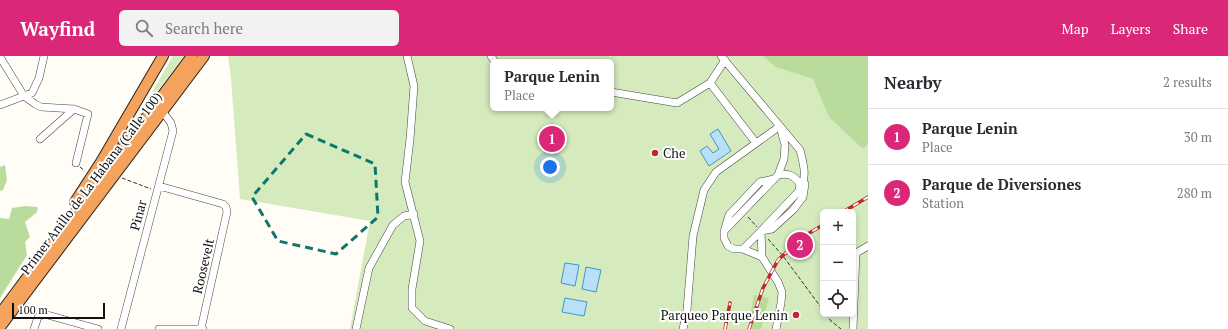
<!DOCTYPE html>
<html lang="en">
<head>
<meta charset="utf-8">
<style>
	:root { --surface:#fff; --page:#f2f2f3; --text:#2b2b33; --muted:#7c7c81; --line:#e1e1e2; --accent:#db2777 }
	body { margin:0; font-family:"PT Serif",serif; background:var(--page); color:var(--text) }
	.controls { position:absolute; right:12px; bottom:12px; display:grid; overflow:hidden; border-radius:6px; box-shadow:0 2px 6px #0003 }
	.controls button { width:36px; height:36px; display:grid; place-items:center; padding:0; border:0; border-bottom:1px solid var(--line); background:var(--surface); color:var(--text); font:20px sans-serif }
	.scale { position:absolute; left:12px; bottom:10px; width:93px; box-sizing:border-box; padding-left:4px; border:2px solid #111; border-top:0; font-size:11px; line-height:14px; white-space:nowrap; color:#111; -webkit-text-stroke:3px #fff; paint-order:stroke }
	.you { position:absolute; left:550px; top:111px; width:14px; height:14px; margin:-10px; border:3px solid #fff; border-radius:50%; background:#1a73e8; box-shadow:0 0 0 6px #1a73e833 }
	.badge { display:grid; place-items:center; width:26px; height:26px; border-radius:50%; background:var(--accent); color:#fff; font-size:13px; font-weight:700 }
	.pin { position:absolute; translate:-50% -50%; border:2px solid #fff; box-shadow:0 1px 4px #0006 }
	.popup { position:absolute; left:490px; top:3px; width:124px; height:52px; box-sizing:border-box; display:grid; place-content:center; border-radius:6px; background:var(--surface); filter:drop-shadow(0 1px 3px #0005); font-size:13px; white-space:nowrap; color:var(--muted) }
	.popup b { font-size:15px; color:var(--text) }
	.popup::after { content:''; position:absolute; left:50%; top:100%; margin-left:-8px; border:8px solid transparent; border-top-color:var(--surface) }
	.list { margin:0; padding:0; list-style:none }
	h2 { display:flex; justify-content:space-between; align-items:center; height:52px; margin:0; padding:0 16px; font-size:17px }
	h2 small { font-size:13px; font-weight:400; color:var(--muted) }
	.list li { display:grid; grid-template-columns:26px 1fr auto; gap:12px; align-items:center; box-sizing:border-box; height:56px; padding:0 16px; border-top:1px solid var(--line) }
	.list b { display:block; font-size:15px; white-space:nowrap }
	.list p { margin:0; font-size:13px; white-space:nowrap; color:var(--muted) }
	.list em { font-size:13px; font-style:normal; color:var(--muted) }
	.icon { flex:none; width:22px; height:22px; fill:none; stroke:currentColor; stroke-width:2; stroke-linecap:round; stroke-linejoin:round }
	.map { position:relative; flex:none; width:868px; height:273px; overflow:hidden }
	header { display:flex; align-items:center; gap:24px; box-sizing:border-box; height:56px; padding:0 20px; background:var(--accent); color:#fff }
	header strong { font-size:19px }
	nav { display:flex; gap:22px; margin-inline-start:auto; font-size:14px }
	.search { width:280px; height:36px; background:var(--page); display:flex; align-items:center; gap:10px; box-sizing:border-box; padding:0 14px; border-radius:6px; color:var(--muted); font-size:15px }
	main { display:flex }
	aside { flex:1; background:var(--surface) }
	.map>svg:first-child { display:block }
	.green { fill:#d5ebbd; fill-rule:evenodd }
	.forest { fill:#b9dc9c }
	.water { fill:#b9e0f7; stroke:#3f96cf }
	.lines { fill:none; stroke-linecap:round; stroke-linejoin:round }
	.minor-casing { stroke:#444; stroke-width:8 }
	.highway-casing { stroke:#222; stroke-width:12 }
	.path { stroke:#333; stroke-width:1; stroke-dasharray:4 2; stroke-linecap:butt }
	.minor { stroke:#fff; stroke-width:7 }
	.highway { stroke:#f5a25d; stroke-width:10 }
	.rail-casing { stroke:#c4262e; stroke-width:3.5 }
	.rail { stroke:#fff; stroke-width:2; stroke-dasharray:6; stroke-linecap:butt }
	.marked { fill:none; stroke:#0f766e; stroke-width:3; stroke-dasharray:8 5; stroke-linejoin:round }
	.poi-dot { fill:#c4262e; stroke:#fff; stroke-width:1.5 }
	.labels { text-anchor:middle; stroke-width:4; stroke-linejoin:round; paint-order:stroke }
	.poi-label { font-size:13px; fill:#111; stroke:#fff; text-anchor:start }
	.street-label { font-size:13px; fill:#111; stroke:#fff }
</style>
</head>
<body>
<header>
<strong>Wayfind</strong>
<div class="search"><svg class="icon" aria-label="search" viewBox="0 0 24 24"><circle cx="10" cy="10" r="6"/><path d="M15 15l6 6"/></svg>Search here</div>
<nav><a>Map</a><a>Layers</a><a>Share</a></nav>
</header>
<main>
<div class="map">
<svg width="868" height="273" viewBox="0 0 868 273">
	<rect width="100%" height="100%" fill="#fffdf5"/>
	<path class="green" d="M 173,0 L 184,0 L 135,65 Z
		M 228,0 L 868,0 L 868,273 L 350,273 L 370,165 L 240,143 L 231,22 ZM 493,6 L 611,6 L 611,52 L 493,52 ZM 823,156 L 853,156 L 853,258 L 823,258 Z"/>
	<path class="forest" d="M 763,0 L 868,0 L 868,88 L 863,93 L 829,61 L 813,23 L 776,11 Z
		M 5,109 L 7,124 L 3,134 L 0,135 L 0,111 Z
		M 26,150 L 37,151 L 38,153 L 36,157 L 25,166 L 30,181 L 25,186 L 27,199 L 0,242 L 0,162 L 9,163 L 12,152 Z
		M 754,239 L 769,242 L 761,273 L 748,273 Z"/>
	<path class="water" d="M 718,73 L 731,95 L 709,110 L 700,95 L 707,90 L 713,97 L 719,93 L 710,78 Z
		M 565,207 L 579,209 L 575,230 L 561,227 Z
		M 586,211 L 601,214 L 596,236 L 582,233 Z
		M 565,242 L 587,246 L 584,260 L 562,256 Z"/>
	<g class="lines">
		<g class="minor-casing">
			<path id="minor" d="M 407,0 L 414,30 L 410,83 L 405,126 L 420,185 L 412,233 L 412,252 L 425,265 L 450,273
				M 491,0 L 495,6
				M 721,0 L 800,94 C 804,110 808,122 798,136 L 761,175 L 762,201 L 778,226 L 782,236 L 781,247 L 776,273
				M 0,1 L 24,40 L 35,48 L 41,51 L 74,53 L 88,58 L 76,107
				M 710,27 L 756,87
				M 611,36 L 677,47 L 710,27 L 725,4
				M 0,49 L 32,37 L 39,22 L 44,0
				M 40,83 L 74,53
				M 778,119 C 788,117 794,119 800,128 L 799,134
				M 159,130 L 223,148 L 226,151 L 227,156 L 201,273
				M 725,172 L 729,159 L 760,126 L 774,123
				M 743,193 L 761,175 L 772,173 L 793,154 L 803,141 L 805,128
				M 762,201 L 743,193 L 734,193 L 728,190 L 724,182 L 724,175 L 778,119 L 784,103 L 785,89 L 781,74
				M 34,273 L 38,261 L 44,258 L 98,273
				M 121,273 L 173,75 L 171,67 L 162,55
				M 159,273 L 203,273
				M 356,273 L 369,212 L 393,169 L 404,160 L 414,158
				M 683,273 L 687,254 L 693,180 L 704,134 L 716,116 L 780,70
				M 853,273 L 856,197 L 868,190"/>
		</g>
		<g class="highway-casing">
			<path id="highway" d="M 75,146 L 101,106 L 163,0
				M 0,258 L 192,0
				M 0,271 L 204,0"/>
		</g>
		<path class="path" d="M 80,111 L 85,115
			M 122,122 L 151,133
			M 748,161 L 757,171
			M 768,183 L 783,200 L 823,254
			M 826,258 L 831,265 L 841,273"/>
		<use href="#minor" class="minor"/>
		<use href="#highway" class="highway"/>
		<g class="rail-casing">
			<path id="rail" d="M 843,156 L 868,141
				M 725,273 L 730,247
				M 749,273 L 763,232 L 778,204 L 806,179 L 823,169"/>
		</g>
		<use href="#rail" class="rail"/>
	</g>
	<path class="marked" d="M 306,78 L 375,108 L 378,161 L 336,198 L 278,185 L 252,141 Z"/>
	<g class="poi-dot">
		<circle cx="655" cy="97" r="4"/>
		<circle cx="796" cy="259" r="4"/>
	</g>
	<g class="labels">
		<g class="poi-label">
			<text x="663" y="102">Che</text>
			<text x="788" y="264" text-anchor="end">Parqueo Parque Lenin</text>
		</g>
		<g class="street-label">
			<text transform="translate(91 127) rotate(-53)" y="5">Primer Anillo de La Habana (Calle 100)</text>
			<text transform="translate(138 159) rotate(-75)" y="5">Pinar</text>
			<text transform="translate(203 210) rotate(-77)" y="5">Roosevelt</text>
		</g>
	</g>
</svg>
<div class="controls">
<button>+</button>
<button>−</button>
<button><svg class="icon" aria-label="locate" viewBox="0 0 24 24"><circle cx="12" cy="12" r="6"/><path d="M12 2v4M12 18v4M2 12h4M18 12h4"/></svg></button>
</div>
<div class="scale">100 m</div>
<div class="you"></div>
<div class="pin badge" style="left:552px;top:83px">1</div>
<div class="popup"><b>Parque Lenin</b>Place</div>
<div class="pin badge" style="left:800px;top:189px">2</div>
</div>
<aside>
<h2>Nearby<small>2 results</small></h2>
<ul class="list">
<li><span class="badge">1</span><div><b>Parque Lenin</b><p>Place</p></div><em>30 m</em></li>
<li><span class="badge">2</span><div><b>Parque de Diversiones</b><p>Station</p></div><em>280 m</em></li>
</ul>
</aside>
</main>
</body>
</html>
